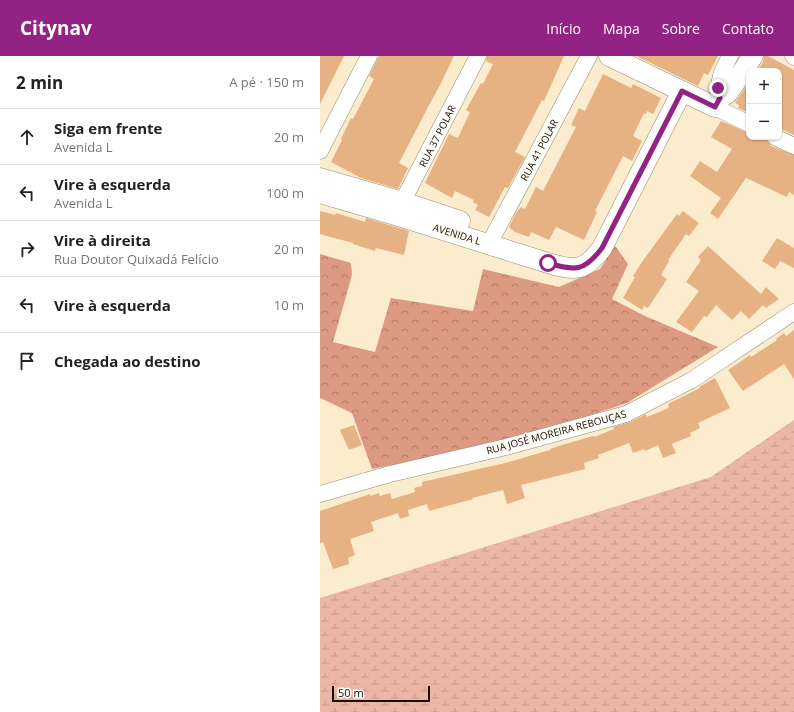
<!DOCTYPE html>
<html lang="pt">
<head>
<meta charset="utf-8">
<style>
	:root { --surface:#fff; --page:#f6f6f6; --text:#222; --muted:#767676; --line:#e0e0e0; --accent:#922384 }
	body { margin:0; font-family:"Open Sans",sans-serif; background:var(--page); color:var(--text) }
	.controls { position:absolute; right:12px; top:12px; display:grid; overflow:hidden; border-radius:8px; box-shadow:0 1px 3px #0004 }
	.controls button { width:36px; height:36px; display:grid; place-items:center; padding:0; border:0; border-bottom:1px solid var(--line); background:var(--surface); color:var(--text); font:20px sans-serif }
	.scale { position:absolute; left:12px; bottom:10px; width:98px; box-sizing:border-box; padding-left:4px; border:2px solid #171208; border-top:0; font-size:11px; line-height:14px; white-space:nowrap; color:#171208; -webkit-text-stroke:3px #fdfaf4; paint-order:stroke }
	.stop { position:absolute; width:12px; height:12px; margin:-9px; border:3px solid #922384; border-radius:50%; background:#fff }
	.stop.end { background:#922384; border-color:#fff; box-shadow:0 1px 4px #0008 }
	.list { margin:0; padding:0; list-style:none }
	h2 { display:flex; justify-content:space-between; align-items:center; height:52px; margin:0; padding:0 16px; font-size:17px }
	h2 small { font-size:13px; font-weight:400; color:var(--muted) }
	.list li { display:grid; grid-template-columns:26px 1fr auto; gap:12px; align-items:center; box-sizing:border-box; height:56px; padding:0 16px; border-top:1px solid var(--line) }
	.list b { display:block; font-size:15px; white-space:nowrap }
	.list p { margin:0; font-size:13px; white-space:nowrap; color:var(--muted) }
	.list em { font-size:13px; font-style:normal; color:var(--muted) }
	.icon { flex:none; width:22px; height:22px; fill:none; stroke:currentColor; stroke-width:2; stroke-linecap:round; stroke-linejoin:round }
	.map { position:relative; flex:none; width:474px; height:656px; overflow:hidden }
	header { display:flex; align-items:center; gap:24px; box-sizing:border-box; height:56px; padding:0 20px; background:var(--accent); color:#fff }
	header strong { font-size:19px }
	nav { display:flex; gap:22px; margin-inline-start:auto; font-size:14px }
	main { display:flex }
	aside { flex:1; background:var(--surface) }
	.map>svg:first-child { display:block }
	.forest { fill:url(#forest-crowns) }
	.wetland { fill:url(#wetland-marsh) }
	.building { fill:#e6b284 }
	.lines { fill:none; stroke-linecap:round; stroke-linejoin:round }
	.minor-casing { stroke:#998b70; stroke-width:17 }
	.tertiary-casing { stroke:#998b70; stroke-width:21 }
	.minor { stroke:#fff; stroke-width:16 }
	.tertiary { stroke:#fff; stroke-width:20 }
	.route { stroke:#922384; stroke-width:5 }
	.labels { text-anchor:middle; stroke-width:3.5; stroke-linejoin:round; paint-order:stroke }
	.street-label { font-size:10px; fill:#171208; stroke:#fdfaf4 }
</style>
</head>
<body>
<header>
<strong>Citynav</strong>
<nav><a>Início</a><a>Mapa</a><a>Sobre</a><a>Contato</a></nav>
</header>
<main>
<aside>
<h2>2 min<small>A pé · 150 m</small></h2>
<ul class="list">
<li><svg class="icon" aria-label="ahead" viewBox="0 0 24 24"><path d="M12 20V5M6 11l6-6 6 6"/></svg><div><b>Siga em frente</b><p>Avenida L</p></div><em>20 m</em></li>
<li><svg class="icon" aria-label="left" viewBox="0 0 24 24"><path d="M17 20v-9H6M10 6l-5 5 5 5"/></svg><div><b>Vire à esquerda</b><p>Avenida L</p></div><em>100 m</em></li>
<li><svg class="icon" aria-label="right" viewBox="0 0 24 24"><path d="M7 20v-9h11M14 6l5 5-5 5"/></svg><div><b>Vire à direita</b><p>Rua Doutor Quixadá Felício</p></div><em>20 m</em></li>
<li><svg class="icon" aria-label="left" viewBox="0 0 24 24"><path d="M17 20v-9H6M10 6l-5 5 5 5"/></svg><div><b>Vire à esquerda</b></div><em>10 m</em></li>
<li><svg class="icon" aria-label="arrive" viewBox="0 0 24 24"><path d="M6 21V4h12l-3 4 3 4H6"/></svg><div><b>Chegada ao destino</b></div></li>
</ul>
</aside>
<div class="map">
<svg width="474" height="656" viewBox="0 0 474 656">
	<defs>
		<pattern id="forest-crowns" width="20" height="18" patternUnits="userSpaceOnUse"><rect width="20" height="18" fill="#dc9a83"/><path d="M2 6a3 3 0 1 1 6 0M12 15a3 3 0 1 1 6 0" fill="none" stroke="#b17c69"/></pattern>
		<pattern id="wetland-marsh" width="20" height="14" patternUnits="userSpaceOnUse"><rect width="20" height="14" fill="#ebb6a4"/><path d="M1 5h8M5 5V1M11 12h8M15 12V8" fill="none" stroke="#c99b8c"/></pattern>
	</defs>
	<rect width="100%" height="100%" fill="#faeccd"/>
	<path class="forest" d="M 295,190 L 308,208 L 292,243 L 325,260 L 398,291 L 307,347 L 196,384 L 52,413 L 32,357 L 0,342 L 0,198 L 31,207 L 32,219 L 13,286 L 55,296 L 71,242 L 153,255 L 163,213 L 239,231 L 280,213 Z"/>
	<path class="wetland" d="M 474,364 L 474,656 L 0,656 L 0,542 L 391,421 Z"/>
	<path class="building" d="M 0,0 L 24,0 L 0,48 Z
		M 59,0 L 134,0 L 119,31 L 108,51 L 79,107 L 88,112 L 78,133 L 41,122 L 11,106 L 22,84 L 21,83 L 31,62 L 33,63 L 54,23 L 49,20 Z
		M 167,0 L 244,0 L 224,45 L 222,44 L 195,96 L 205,101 L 188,132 L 185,131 L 169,161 L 155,154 L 158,149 L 153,146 L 154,144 L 135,135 L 132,142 L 105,127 L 129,78 L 138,82 L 150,56 L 146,54 L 161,27 L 163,28 L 173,8 L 166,5 Z
		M 316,0 L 398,0 L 388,19 L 384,17 L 378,30 Z
		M 444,0 L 448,0 L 474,14 L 474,79 L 459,72 L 459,15 L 437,15 L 443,6 Z
		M 283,18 L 311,32 L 313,28 L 341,42 L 333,58 L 327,55 L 326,58 L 324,57 L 313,80 L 322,85 L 312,105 L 303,100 L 275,155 L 277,156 L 264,184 L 236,171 L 229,184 L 211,176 L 209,181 L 195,176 L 189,171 L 196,157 L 201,151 L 205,153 L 216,131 L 223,135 L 256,71 L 251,69 L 259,52 L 265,55 Z
		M 429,26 L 429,57 L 418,52 L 419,49 L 415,47 Z
		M 401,65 L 429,77 L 429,81 L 441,81 L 446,83 L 451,90 L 474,99 L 474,139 L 469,136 L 467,141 L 426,122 L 398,163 L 390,157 L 401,142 L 370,120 L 380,105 L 397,116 L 412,93 L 391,81 Z
		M 0,155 L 15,159 L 16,157 L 45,166 L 46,162 L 89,175 L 84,199 L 56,192 L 55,195 L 33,188 L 33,187 L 0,178 Z
		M 363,155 L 379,167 L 369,180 L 366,178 L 348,204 L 349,205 L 341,219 L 347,223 L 328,252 L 324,250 L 322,254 L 303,242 L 315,221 L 313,220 L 322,206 L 357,158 L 359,160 Z
		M 457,182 L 474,192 L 474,212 L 460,205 L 455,213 L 442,205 Z
		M 388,190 L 441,238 L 446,231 L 459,243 L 446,252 L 443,249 L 429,263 L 421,255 L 412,264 L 396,249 L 387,261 L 384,260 L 372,276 L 356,266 L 379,235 L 366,226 L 381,204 L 378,201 Z
		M 474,274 L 474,323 L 464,308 L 423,335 L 408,314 L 430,299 L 431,301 L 448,290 L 457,284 L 456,283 L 464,277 L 466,280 Z
		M 395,322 L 410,352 L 378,367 L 380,372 L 370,377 L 371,380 L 352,388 L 356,397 L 343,402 L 338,389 L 325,395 L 324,393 L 313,397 L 309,387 L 278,399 L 279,402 L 264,407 L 265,413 L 201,429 L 205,442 L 187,448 L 183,434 L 152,442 L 153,443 L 109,455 L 107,448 L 88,454 L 89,460 L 80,463 L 78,457 L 51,466 L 54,475 L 30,483 L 35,499 L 28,502 L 29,508 L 13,513 L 3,486 L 0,487 L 0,455 L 50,438 L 50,440 L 59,437 L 60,440 L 70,437 L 72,443 L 95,436 L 94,432 L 102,430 L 102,426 L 185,407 L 230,394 L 230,393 L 242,389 L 273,380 L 274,381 L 294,373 L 293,371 L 310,366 L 326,358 L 327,361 L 349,352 L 348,348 L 380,332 L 379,331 Z
		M 34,369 L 42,389 L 29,394 L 20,374 Z"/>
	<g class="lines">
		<g class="minor-casing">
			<path id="minor" d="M 473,0 L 474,1
				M 400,42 C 397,25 402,15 410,0
				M 395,51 L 429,68
				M 455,81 L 474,90
				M 0,95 L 49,0
				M 77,156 L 158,0
				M 169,188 L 269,0
				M 0,438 L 70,418 L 186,391 L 306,358 L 372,324 L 474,256"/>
		</g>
		<g class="tertiary-casing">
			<path id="tertiary" d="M 289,0 L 395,51 L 400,42 L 408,37 L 433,0
				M 0,122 L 83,146 L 140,165
				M 0,137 L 75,159 L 228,207 C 255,215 264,216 282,192 L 362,35"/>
		</g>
		<use href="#minor" class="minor"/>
		<use href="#tertiary" class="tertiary"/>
	</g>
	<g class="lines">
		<path class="route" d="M 228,207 C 255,215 264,216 282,192 L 362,35 L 395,51 L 400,42 L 398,32"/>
	</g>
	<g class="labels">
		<g class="street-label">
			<text transform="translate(117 80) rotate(-63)" y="4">RUA 37 POLAR</text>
			<text transform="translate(219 94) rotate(-62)" y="4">RUA 41 POLAR</text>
			<text transform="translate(137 178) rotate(17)" y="4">AVENIDA L</text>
			<text transform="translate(236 376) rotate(-15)" y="4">RUA JOSÉ MOREIRA REBOUÇAS</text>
		</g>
	</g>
</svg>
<div class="controls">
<button>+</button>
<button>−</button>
</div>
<div class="scale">50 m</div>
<div class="stop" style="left:228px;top:207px"></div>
<div class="stop end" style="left:398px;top:32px"></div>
</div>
</main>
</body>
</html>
